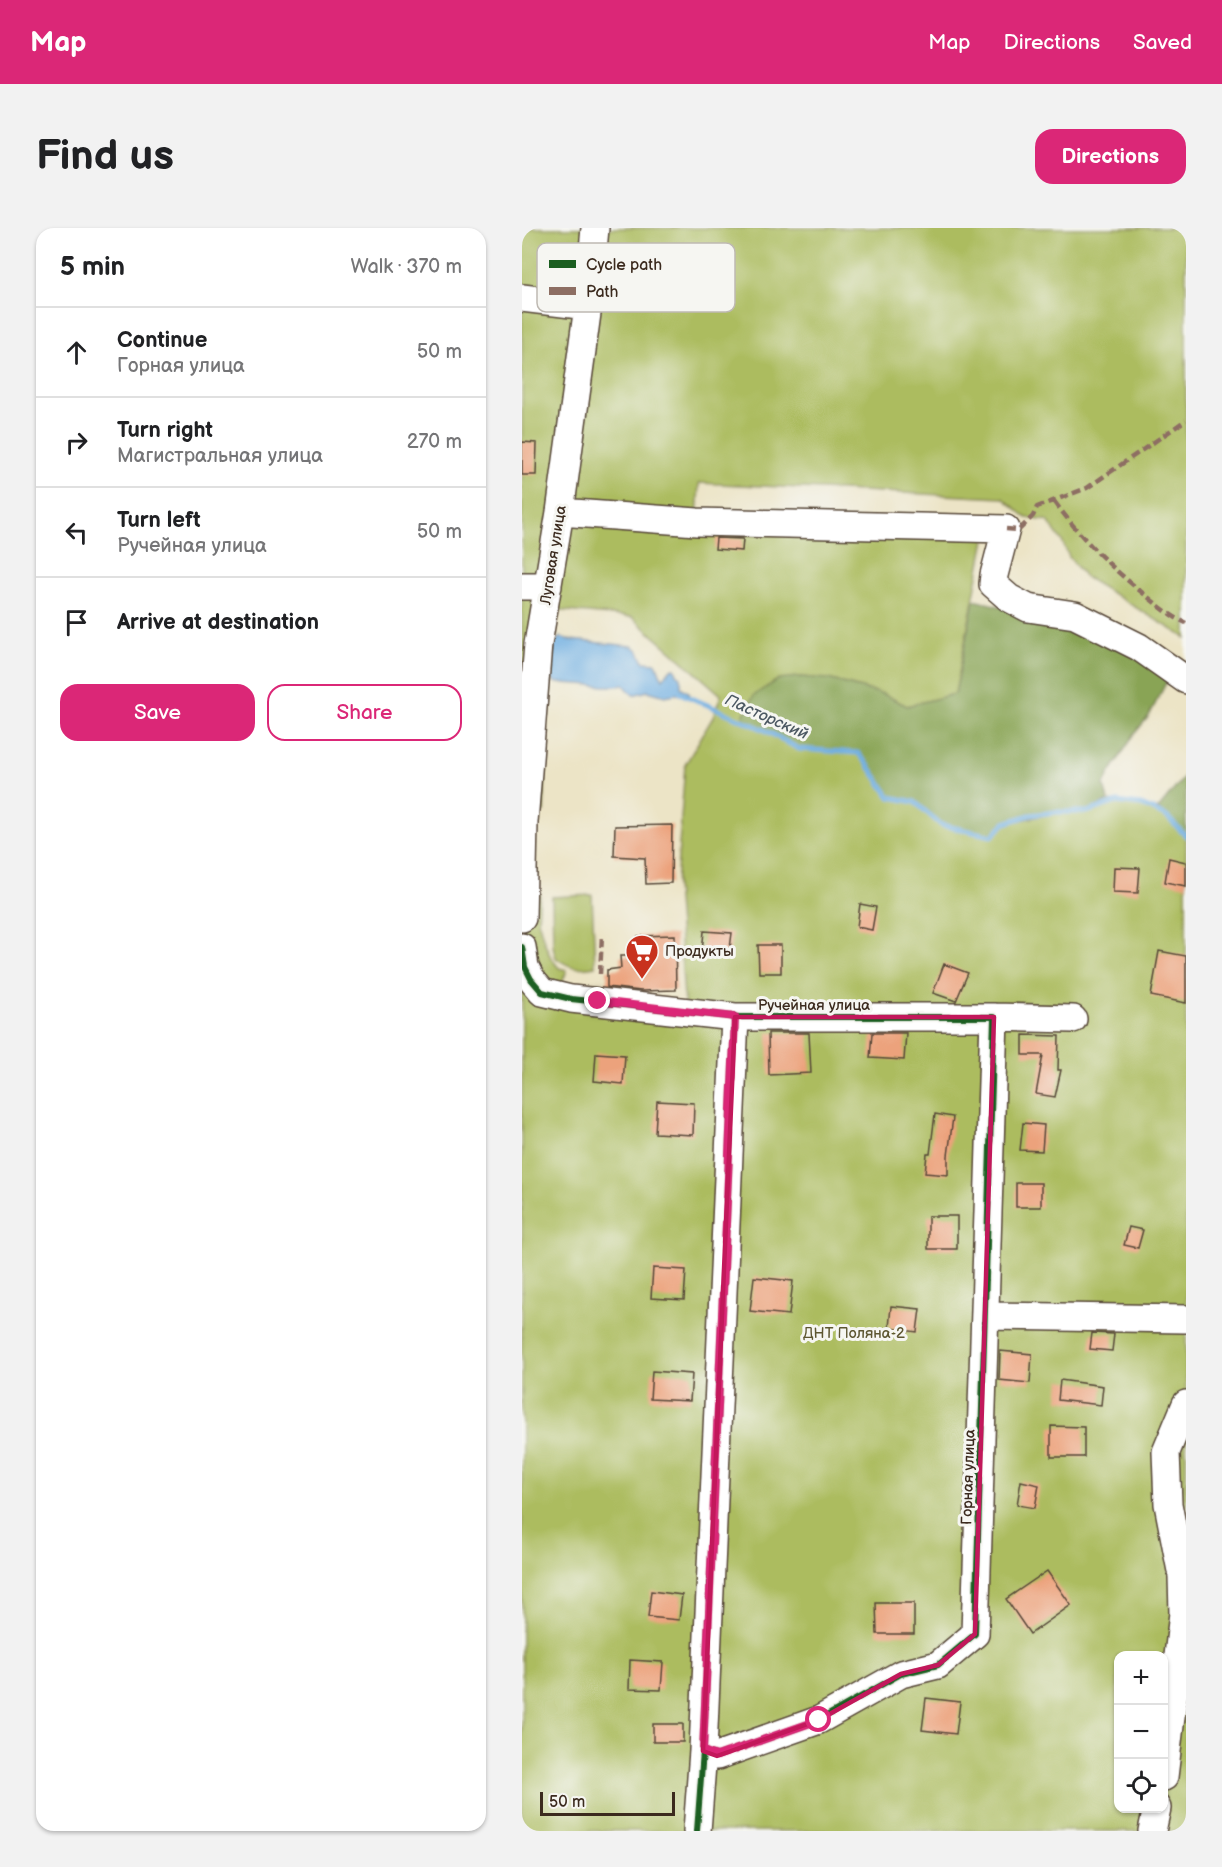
<!DOCTYPE html>
<html lang="en">
<head>
<meta charset="utf-8">
<style>
	:root { --surface:#fff; --page:#f2f2f2; --text:#202124; --muted:#757577; --line:#e0e0e0; --accent:#db2777 }
	body { margin:0; font-family:"Balsamiq Sans",sans-serif; background:var(--page); color:var(--text) }
	.controls { position:absolute; right:18px; bottom:18px; display:grid; overflow:hidden; border-radius:12px; box-shadow:0 2px 4px #0004 }
	.controls button { width:54px; height:54px; display:grid; place-items:center; padding:0; border:0; border-bottom:2px solid var(--line); background:var(--surface); color:var(--text); font:30px sans-serif }
	.scale { position:absolute; left:18px; bottom:15px; width:135px; box-sizing:border-box; padding-left:6px; border:3px solid #3b2a1e; border-top:0; font-size:16px; line-height:21px; white-space:nowrap; color:#3b2a1e; -webkit-text-stroke:4px #f6f6f2; paint-order:stroke }
	.stop { position:absolute; width:18px; height:18px; margin:-14px; border:4px solid #db2777; border-radius:50%; background:#fff }
	.stop.end { background:#db2777; border-color:#fff; box-shadow:0 2px 6px #0008 }
	.list { margin:0; padding:0; list-style:none }
	h2 { display:flex; justify-content:space-between; align-items:center; height:78px; margin:0; padding:0 24px; font-size:26px }
	h2 small { font-size:20px; font-weight:400; color:var(--muted) }
	.list li { display:grid; grid-template-columns:39px 1fr auto; gap:18px; align-items:center; box-sizing:border-box; height:90px; padding:0 24px; border-top:2px solid var(--line) }
	.list b { display:block; font-size:22px; white-space:nowrap }
	.list p { margin:0; font-size:20px; white-space:nowrap; color:var(--muted) }
	.list em { font-size:20px; font-style:normal; color:var(--muted) }
	.actions { display:flex; gap:12px; padding:18px 24px }
	.actions a { flex:1; padding:14px 0; border:2px solid var(--accent); border-radius:18px; text-align:center; font-size:21px; color:var(--accent) }
	.actions .main { background:var(--accent); color:#fff }
	.icon { flex:none; width:33px; height:33px; fill:none; stroke:currentColor; stroke-width:2; stroke-linecap:round; stroke-linejoin:round }
	.map { position:relative; flex:none; width:664px; height:1603px; overflow:hidden; border-radius:18px }
	header { display:flex; align-items:center; gap:36px; box-sizing:border-box; height:84px; padding:0 30px; background:var(--accent); color:#fff }
	header strong { font-size:28px }
	nav { display:flex; gap:33px; margin-inline-start:auto; font-size:21px }
	.intro { display:flex; align-items:center; justify-content:space-between; box-sizing:border-box; height:144px; padding:0 36px }
	h1 { margin:0; font-size:42px }
	.button { padding:15px 27px; border-radius:18px; background:var(--accent); color:#fff; font-size:21px; font-weight:700 }
	main { display:flex; gap:36px; padding:0 36px }
	aside { flex:1; background:var(--surface); border-radius:18px; box-shadow:0 2px 4px #0004 }
	.map>svg:first-child { display:block }
	.green { fill:#acbc5e; stroke:#74733e; stroke-width:1.5; fill-rule:evenodd }
	.forest { fill:#89a455; stroke:#62673a; stroke-width:1.5 }
	.water { fill:#6dade1; stroke:#546c80; stroke-width:1.5 }
	.lines { fill:none; stroke-linecap:round; stroke-linejoin:round }
	.stream { stroke:#6dade1; stroke-width:5 }
	.building { fill:#eca27b }
	.minor-casing { stroke:#564637; stroke-width:30 }
	.minor { stroke:#fff; stroke-width:27 }
	.quiet { stroke:#8d6e63; stroke-width:4.5; stroke-dasharray:9 4.5; stroke-linecap:butt }
	.cycleway-casing { stroke:#f6f6f2; stroke-width:10 }
	.cycleway { stroke:#1b5e20; stroke-width:6 }
	.route { stroke:#db2777; stroke-width:8 }
	.marked { fill:none; stroke:#c2185b; stroke-width:4.5; stroke-linejoin:round }
	.labels { text-anchor:middle; stroke-width:6; stroke-linejoin:round; paint-order:stroke }
	.street-label { font-size:15px; fill:#3b2a1e; stroke:#f6f6f2 }
	.poi-label { font-size:15px; fill:#3b2a1e; stroke:#f6f6f2; text-anchor:start }
	.park-label { font-size:15px; fill:#5d5631; stroke:#f6f6f2 }
	.water-label { font-size:16px; font-style:italic; fill:#4c5862; stroke:#f6f6f2 }
	.key { fill:#f6f6f2; stroke:#beb9b2; stroke-width:1.5 }
	.key-label { font-size:16px; fill:#3b2a1e }
</style>
</head>
<body>
<header>
<strong>Map</strong>
<nav><a>Map</a><a>Directions</a><a>Saved</a></nav>
</header>
<div class="intro"><h1>Find us</h1><a class="button">Directions</a></div>
<main>
<aside>
<h2>5 min<small>Walk · 370 m</small></h2>
<ul class="list">
<li><svg class="icon" aria-label="ahead" viewBox="0 0 24 24"><path d="M12 20V5M6 11l6-6 6 6"/></svg><div><b>Continue</b><p>Горная улица</p></div><em>50 m</em></li>
<li><svg class="icon" aria-label="right" viewBox="0 0 24 24"><path d="M7 20v-9h11M14 6l5 5-5 5"/></svg><div><b>Turn right</b><p>Магистральная улица</p></div><em>270 m</em></li>
<li><svg class="icon" aria-label="left" viewBox="0 0 24 24"><path d="M17 20v-9H6M10 6l-5 5 5 5"/></svg><div><b>Turn left</b><p>Ручейная улица</p></div><em>50 m</em></li>
<li><svg class="icon" aria-label="arrive" viewBox="0 0 24 24"><path d="M6 21V4h12l-3 4 3 4H6"/></svg><div><b>Arrive at destination</b></div></li>
</ul>
<div class="actions"><a class="main">Save</a><a>Share</a></div>
</aside>
<div class="map">
<svg width="664" height="1603" viewBox="0 0 664 1603">
	<rect width="100%" height="100%" fill="#f6f6f2"/>
	<filter id="ink" filterUnits="userSpaceOnUse"><feTurbulence type="fractalNoise" baseFrequency=".0167" numOctaves="2"/><feDisplacementMap in="SourceGraphic" scale="12" xChannelSelector="R" yChannelSelector="G"/><feConvolveMatrix kernelMatrix="1 2 1 2 8 2 1 2 1" color-interpolation-filters="sRGB"/></filter>
	<filter id="wash" filterUnits="userSpaceOnUse"><feTurbulence type="fractalNoise" baseFrequency=".008" numOctaves="4" result="noise"/><feDisplacementMap in="SourceGraphic" scale="24" xChannelSelector="R" yChannelSelector="G"/><feGaussianBlur stdDeviation="1.35" result="paint"/><feColorMatrix in="noise" values="0 0 0 0 0 0 0 0 0 0 0 0 0 0 0 0 0 1.4 0 .05"/><feComposite in="paint" operator="in"/></filter>
	<g filter="url(#wash)">
		<rect width="100%" height="100%" fill="#ece4c6"/>
		<path class="green" d="M 0,0 L 664,0 L 664,410 L 563,349 L 547,329 L 540,313 L 526,293 L 505,290 L 481,270 L 177,255 L 175,293 L 464,306 L 433,466 L 385,478 L 361,466 L 306,451 L 277,449 L 257,452 L 220,492 L 243,502 L 277,521 L 336,525 L 368,569 L 390,573 L 420,597 L 470,608 L 483,595 L 537,584 L 565,584 L 586,573 L 619,577 L 631,582 L 636,581 L 664,608 L 664,1603 L 0,1603 L 0,667 L 18,665 L 16,692 L 22,713 L 29,730 L 37,740 L 45,742 L 40,755 L 49,757 L 71,757 L 72,775 L 163,783 L 154,657 L 163,537 L 191,489 L 199,467 L 110,389 L 22,381 L 8,503 L 25,504 L 22,584 L 1,585 L 0,589 ZM 596,1428 L 642,1428 L 642,1580 L 596,1580 Z
			M 70,667 L 73,738 C 55,741 50,741 34,730 L 31,718 L 30,669 Z"/>
		<path class="forest" d="M 452,372 L 557,397 L 648,447 L 627,488 L 613,505 L 587,546 L 582,557 L 586,573 L 565,584 L 537,584 L 483,595 L 470,608 L 419,597 L 390,573 L 368,569 L 336,526 L 277,521 L 243,502 L 219,492 L 232,467 L 257,451 L 277,449 L 306,451 L 361,466 L 385,478 L 433,466 Z
			M 664,547 L 664,608 L 636,581 Z"/>
		<path class="water" d="M 38,409 L 48,412 L 110,418 L 116,422 L 122,434 L 134,435 L 138,446 L 141,451 L 149,441 L 153,440 L 155,446 L 159,449 L 159,459 L 168,465 L 164,468 L 154,466 L 143,468 L 126,463 L 111,467 L 102,457 C 82,461 56,454 34,455 L 25,446 L 29,429 L 28,419 Z"/>
		<g class="lines">
			<path class="stream" d="M 158,465 L 243,502 L 277,521 L 336,525 L 346,537 L 368,569 L 393,574 L 419,597 L 470,608 L 483,595 L 508,587 L 534,584 L 565,584 L 595,574 L 619,577 L 631,582 L 645,589 L 664,608"/>
		</g>
		<g id="blocks">
			<path class="building" d="M 0,214 L 15,215 L 14,247 L 0,247 Z
				M 194,310 L 221,311 L 220,323 L 193,321 Z
				M 150,597 L 149,655 L 124,656 L 123,630 L 92,628 L 93,598 Z
				M 647,630 L 664,634 L 664,658 L 643,654 Z
				M 592,639 L 618,640 L 616,665 L 591,664 Z
				M 338,676 L 354,679 L 350,702 L 335,699 Z
				M 182,703 L 210,705 L 207,728 L 180,725 Z
				M 153,707 L 154,762 L 119,763 L 85,759 L 85,742 L 99,740 L 98,728 L 116,728 L 116,708 Z
				M 236,717 L 259,717 L 259,745 L 237,745 Z
				M 637,723 L 664,728 L 664,775 L 629,768 Z
				M 422,736 L 446,745 L 434,773 L 411,765 Z
				M 246,805 L 287,805 L 289,845 L 247,847 Z
				M 350,805 L 384,805 L 382,832 L 348,830 Z
				M 501,807 L 537,808 L 536,842 L 539,842 L 533,869 L 514,866 L 521,827 L 501,827 Z
				M 74,825 L 103,827 L 101,856 L 72,853 Z
				M 135,873 L 172,875 L 171,907 L 133,905 Z
				M 413,886 L 431,889 L 426,928 L 426,947 L 403,945 L 405,926 L 408,926 Z
				M 501,895 L 522,897 L 520,923 L 498,922 Z
				M 494,955 L 519,955 L 519,979 L 494,979 Z
				M 406,988 L 435,988 L 435,1021 L 406,1021 Z
				M 607,999 L 621,1002 L 616,1020 L 602,1017 Z
				M 131,1040 L 164,1042 L 162,1072 L 129,1070 Z
				M 232,1049 L 271,1053 L 267,1087 L 228,1083 Z
				M 369,1078 L 398,1081 L 395,1104 L 367,1100 Z
				M 570,1105 L 592,1106 L 590,1123 L 568,1121 Z
				M 478,1123 L 510,1126 L 508,1155 L 477,1152 Z
				M 130,1143 L 170,1146 L 168,1173 L 128,1171 Z
				M 538,1152 L 581,1158 L 579,1177 L 536,1172 Z
				M 529,1198 L 562,1199 L 562,1229 L 529,1229 Z
				M 499,1253 L 517,1257 L 513,1280 L 495,1277 Z
				M 525,1343 L 549,1377 L 508,1406 L 484,1371 Z
				M 129,1363 L 160,1367 L 157,1392 L 126,1389 Z
				M 354,1375 L 392,1375 L 392,1406 L 355,1406 Z
				M 108,1432 L 141,1434 L 139,1462 L 107,1461 Z
				M 404,1470 L 438,1474 L 434,1506 L 400,1502 Z
				M 131,1496 L 161,1496 L 161,1514 L 131,1514 Z"/>
		</g>
	</g>
	<g filter="url(#ink)">
		<use href="#blocks" fill-opacity="0" stroke="#564637" stroke-width="1.5"/>
		<g class="lines">
			<g class="minor-casing">
				<path id="minor" d="M 0,70 L 66,78
					M 38,284 L 175,294 L 484,301 L 472,347 L 471,356 L 487,370 L 506,380 L 553,387 L 617,419 L 664,452
					M 0,358 L 26,358
					M 0,690 L 2,594 L 16,416 L 38,284 L 66,78 L 73,0
					M 0,719 L 3,739 L 9,751 L 20,764 L 49,771 L 213,789 L 472,789 L 551,791
					M 463,1088 L 664,1091
					M 181,1523 L 195,1528 L 297,1492 L 379,1446 L 416,1437 L 453,1406 L 472,789
					M 642,1549 L 661,1385 L 660,1348 L 646,1276 L 644,1224 L 664,1176
					M 175,1603 L 181,1523 L 213,789
					M 630,1603 L 635,1580"/>
			</g>
			<use href="#minor" class="minor"/>
			<path class="quiet" d="M 532,273 C 560,311 585,336 622,366 C 636,377 648,388 664,395
				M 484,301 L 497,302 L 511,288 L 515,279 L 565,260 L 664,192
				M 78,746 L 80,707"/>
			<g class="cycleway-casing">
				<path id="cycleway" d="M 0,719 L 3,739 L 9,751 L 20,764 L 49,771 L 213,789 L 472,789 L 453,1406 L 416,1437 L 379,1446 L 297,1492 L 195,1528 L 181,1523
					M 175,1603 L 181,1523 L 213,789"/>
			</g>
			<use href="#cycleway" class="cycleway"/>
		</g>
	</g>
	<g class="lines" filter="url(#ink)">
		<path class="route" d="M 76,773 L 213,789 L 181,1523 L 195,1528 L 297,1492"/>
	</g>
	<path class="marked" d="M 213,789 L 472,789 L 453,1406 L 416,1437 L 379,1446 L 297,1492 L 195,1528 L 181,1523 Z"/>
	<defs>
		<g id="supermarket-pin" transform="scale(1.725)"><path d="M0 17L-7.5 6A9.5 9.5 0 1 1 7.5 6Z" fill="#c8321e" stroke="#f6f6f2"/><path d="M-6-5.5h2.5l.6 2H6L4.5 2H-2.5L-4.4-4H-6ZM-1.5 3.2a1.3 1.3 0 1 0 .1 0ZM3 3.2a1.3 1.3 0 1 0 .1 0Z" fill="#fff"/></g>
	</defs>
	<g fill-rule="evenodd">
		<use href="#supermarket-pin" x="120" y="723"/>
	</g>
	<g class="labels">
		<g class="street-label">
			<text transform="translate(31 327) rotate(-81)" y="5">Луговая улица</text>
			<text x="292" y="782">Ручейная улица</text>
			<text transform="translate(446 1249) rotate(-88)" y="5">Горная улица</text>
		</g>
		<g class="poi-label">
			<text x="143" y="728">Продукты</text>
		</g>
		<g class="park-label">
			<text x="332" y="1110">ДНТ Поляна-2</text>
		</g>
		<g class="water-label">
			<text transform="translate(245 488) rotate(24)" y="6">Пасторский</text>
		</g>
	</g>
	<rect x="15" y="15" width="198" height="69" rx="9" class="key"/>
	<rect x="27" y="32" width="27" height="8" fill="#1b5e20"/>
	<rect x="27" y="59" width="27" height="8" fill="#8d6e63"/>
	<g class="key-label">
		<text x="64" y="42">Cycle path</text>
		<text x="64" y="69">Path</text>
	</g>
</svg>
<div class="controls">
<button>+</button>
<button>−</button>
<button><svg class="icon" aria-label="locate" viewBox="0 0 24 24"><circle cx="12" cy="12" r="6"/><path d="M12 2v4M12 18v4M2 12h4M18 12h4"/></svg></button>
</div>
<div class="scale">50 m</div>
<div class="stop" style="left:297px;top:1492px"></div>
<div class="stop end" style="left:76px;top:773px"></div>
</div>
</main>
</body>
</html>
